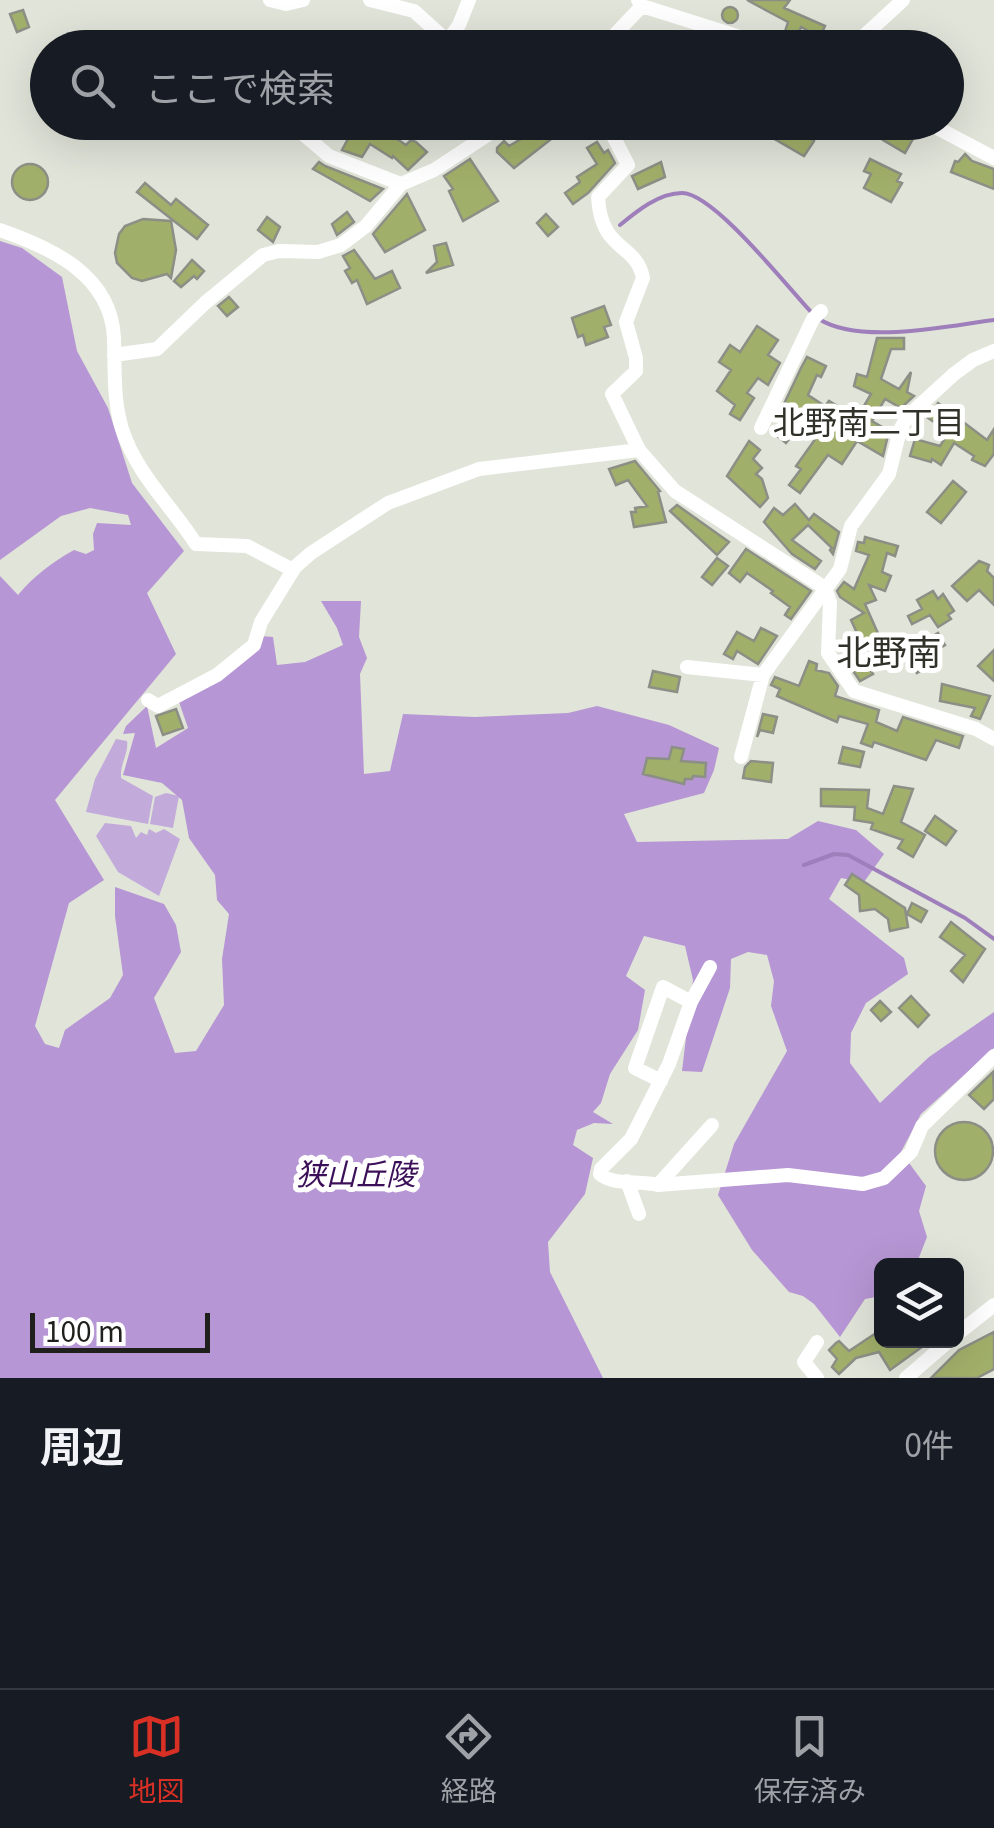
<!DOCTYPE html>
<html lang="ja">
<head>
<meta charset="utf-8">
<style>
	:root { --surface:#171b24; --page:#20242c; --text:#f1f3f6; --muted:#9ea1a6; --line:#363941; --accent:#d93025 }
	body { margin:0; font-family:Georgia,"Noto Sans JP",serif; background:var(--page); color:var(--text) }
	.controls { position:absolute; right:30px; bottom:30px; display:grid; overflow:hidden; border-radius:15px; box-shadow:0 10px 40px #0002 }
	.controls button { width:90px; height:90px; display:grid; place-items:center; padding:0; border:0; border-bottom:2px solid var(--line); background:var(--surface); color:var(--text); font:50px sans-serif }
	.scale { position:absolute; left:30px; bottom:25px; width:180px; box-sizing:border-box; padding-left:10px; border:5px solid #1f201c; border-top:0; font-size:28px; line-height:35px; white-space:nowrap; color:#1f201c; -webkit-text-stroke:8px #fff; paint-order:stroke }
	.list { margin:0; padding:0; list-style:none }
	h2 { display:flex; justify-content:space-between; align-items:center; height:130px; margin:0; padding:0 40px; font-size:42px }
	h2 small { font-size:32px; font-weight:400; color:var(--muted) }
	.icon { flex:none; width:55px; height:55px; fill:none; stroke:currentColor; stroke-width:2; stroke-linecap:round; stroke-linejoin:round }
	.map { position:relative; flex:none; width:994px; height:1378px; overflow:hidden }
	.search { position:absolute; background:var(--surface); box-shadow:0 10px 40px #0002; left:30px; right:30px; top:30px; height:110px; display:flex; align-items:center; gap:25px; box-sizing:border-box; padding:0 35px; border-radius:55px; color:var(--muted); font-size:38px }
	.sheet { height:310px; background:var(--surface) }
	nav { display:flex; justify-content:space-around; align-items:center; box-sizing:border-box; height:140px; border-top:2px solid var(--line); background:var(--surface); font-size:28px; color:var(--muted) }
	nav a { display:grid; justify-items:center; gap:5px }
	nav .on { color:var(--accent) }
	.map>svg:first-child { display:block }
	.green { fill:#c2aadb }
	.forest { fill:#b696d4 }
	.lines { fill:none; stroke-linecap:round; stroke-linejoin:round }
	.stream { stroke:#9e7fbb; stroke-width:4 }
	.building { fill:#a0af69; stroke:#8c8f85; stroke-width:2.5 }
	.minor { stroke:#fff; stroke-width:14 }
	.labels { text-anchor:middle; stroke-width:10; stroke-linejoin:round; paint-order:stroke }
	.park-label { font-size:30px; font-style:italic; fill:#3c0f59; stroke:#fff }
	.neighbourhood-label { font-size:32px; fill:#30322a; stroke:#fff }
	.quarter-label { font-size:35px; fill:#30322a; stroke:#fff }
</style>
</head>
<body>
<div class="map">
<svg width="994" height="1378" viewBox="0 0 994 1378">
	<rect width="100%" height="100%" fill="#e1e4d9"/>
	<path class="green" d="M 116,739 L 127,741 C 129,753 120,763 121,778 L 153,796 L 148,824 L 86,812 L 95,779 Z
		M 166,793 L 179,796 L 173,828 L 150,824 L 155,797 Z
		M 105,823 L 131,826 L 136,838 L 141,832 L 147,835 L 149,829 L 156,833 L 164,829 L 180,839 L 159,896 L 118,872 L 96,836 Z"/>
	<path class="forest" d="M 0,241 L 22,248 L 62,277 L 77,351 L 108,408 L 132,483 L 184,551 L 147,593 L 176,654 L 55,800 L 104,880 L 69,903 L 35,1026 L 45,1044 L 59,1048 L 65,1030 L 110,998 L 123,975 L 115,916 L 115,887 L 164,904 L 176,925 L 181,952 L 154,998 L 175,1053 L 196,1051 L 224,1005 L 222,959 L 229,914 L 217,900 L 215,875 L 189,838 L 182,800 L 162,783 L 123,775 L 135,733 L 123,734 L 126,726 L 147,706 L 156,748 L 188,728 L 178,699 L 260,636 L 273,637 L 277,665 L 305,662 L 343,645 L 337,628 L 321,601 L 361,601 L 359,637 L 367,658 L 360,674 L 364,774 L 390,771 L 403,714 L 475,717 L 568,713 L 597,706 L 669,725 L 719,748 L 714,770 L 704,793 L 624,814 L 637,842 L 788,839 L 818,821 L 856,830 L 884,854 L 864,882 L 841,878 L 829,899 L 904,958 L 908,974 L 866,1003 L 851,1033 L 850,1063 L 880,1103 L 929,1057 L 994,1012 L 994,1048 L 921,1114 L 901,1152 L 926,1186 L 919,1211 L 927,1237 L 916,1265 L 882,1266 L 881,1296 L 865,1299 L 840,1337 L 814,1304 L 803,1296 L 789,1292 L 752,1250 L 718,1195 L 734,1144 L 787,1051 L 771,1006 L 774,981 L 767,955 L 748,952 L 731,959 L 730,988 L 702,1072 L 682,1071 L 693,980 L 685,946 L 644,936 L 626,976 L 645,990 L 638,1030 L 610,1074 L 601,1103 L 593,1112 L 613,1124 L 594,1123 L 577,1130 L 573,1145 L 593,1158 L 585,1194 L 548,1242 L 550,1272 L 603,1378 L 0,1378 L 0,576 L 18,595 C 35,575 51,563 74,550 L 86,554 L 94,550 L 93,534 L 97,523 L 131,525 L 128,515 L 90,508 L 61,516 L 0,560 Z"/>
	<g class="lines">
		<path class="stream" d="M 620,225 C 637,211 659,193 682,193 C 714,193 788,288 812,313
			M 819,319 C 860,345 947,326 994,320
			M 804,865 L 834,854 L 848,855 L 965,918 L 994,939"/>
	</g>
	<path class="building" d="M 747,0 L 790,0 L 784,8 L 825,26 L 820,37 L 801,27 L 795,42 L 783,38 L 788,22 Z
		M722 15a8 8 0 1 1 16 0a8 8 0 1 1-16 0Z
		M 23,10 L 29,27 L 17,32 L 10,14 Z
		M 331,122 L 361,122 L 370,128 L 373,123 L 406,145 L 411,140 L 416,142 L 427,152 L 408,170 L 393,156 L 392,158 L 370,144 L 362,157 L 342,150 L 350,135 Z
		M 519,122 L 539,122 L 550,140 L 514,168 L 497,152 L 497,148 L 504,141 L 509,146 L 526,136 Z
		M 745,122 L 787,122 L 814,141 L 804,156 Z
		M 891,125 L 914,137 L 905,153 L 883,140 Z
		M 597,142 L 604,153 L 608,150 L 615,163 L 588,193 L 573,204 L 565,193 L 580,182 L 577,177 L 597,164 L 587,148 Z
		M 965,154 L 972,161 L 994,169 L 994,189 L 951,172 L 955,161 L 958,162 Z
		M 470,159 L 498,201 L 463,221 L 449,191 L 453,189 L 444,176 Z
		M 870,159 L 901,174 L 897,181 L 902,183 L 891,202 L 864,188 L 871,174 L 864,171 Z
		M 319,162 L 325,166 L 383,189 L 370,201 L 313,169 Z
		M 661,162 L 665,177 L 638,189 L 632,176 Z
		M12 182a18 18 0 1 1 36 0a18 18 0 1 1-36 0Z
		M 145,183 L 171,205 L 176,199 L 208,225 L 197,239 L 137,192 Z
		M 407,194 L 425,230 L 385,252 L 373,234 Z
		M 347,212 L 354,222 L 337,235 L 332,224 Z
		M 546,214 L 558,227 L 548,236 L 537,223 Z
		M 267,217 L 280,227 L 273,242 L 258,230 Z
		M 143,219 L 171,221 L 176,250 L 171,278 L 167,274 L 142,281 L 132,278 L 117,263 L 115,253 L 119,234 L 125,226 Z
		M 446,243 L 453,265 L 426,273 L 437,262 L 434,246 Z
		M 354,250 L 375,279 L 392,271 L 400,288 L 367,304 L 357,280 L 352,283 L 345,271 L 350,268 L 343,256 Z
		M 192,260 L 204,271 L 197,279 L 194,276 L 181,287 L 174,281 Z
		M 229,297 L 238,307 L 227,316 L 218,306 Z
		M 604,306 L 611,325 L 604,327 L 608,337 L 586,345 L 583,335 L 578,337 L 572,318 Z
		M 757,326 L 778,340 L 768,355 L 780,363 L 768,385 L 758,378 L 747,393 L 754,398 L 740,420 L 730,414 L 735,405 L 717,391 L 731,370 L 719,362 L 730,345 L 740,352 Z
		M 877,338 L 904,338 L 904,349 L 891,349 L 881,379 L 899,389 L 911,372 L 907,392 L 914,396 L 901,408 L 885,399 L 872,421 L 889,431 L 883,456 L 857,441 L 842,464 L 828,455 L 800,493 L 789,485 L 801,469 L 796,466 L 821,431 L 804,420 L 786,443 L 776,435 L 794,413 L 783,406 L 801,368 L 807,357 L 826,366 L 821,377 L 817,375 L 808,395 L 825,406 L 829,401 L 857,418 L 871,394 L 854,386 L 857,374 L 867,377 Z
		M 938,403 L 987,440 L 994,429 L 994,454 L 985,466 L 972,460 L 974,456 L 954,443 L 941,465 L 932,459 L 931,462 L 910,456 L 915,439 L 940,446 L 949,432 L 928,418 Z
		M 749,441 L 760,450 L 753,459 L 762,468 L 756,474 L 762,479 L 768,498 L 760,507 L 727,476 Z
		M 635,461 L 660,491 L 658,492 L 666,522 L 634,527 L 631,512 L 636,512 L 635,508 L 647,506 L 628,480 L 616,485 L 609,469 Z
		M 953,481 L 966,492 L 941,523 L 927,512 Z
		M 795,504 L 809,520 L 814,514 L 839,532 L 833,554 L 830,550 L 832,548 L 808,525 L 792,540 L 821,561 L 815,569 L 792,554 L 764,522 L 774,508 L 783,515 Z
		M 677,505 L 729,542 L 717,555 L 670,511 Z
		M 865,537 L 898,546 L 895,556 L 887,553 L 882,572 L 891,576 L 885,591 L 869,585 L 876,600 L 865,604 L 880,638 L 863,646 L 851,620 L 864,613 L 840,597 L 837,591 L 844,582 L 854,589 L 869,555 L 856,551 L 858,542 L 864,543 Z
		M 746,549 L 811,591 L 791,619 L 785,615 L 790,607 L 771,593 L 773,591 L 747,573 L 740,582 L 729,573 Z
		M 717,558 L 728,566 L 712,585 L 702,577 Z
		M 979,561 L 989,565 L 987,571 L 994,578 L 994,605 L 979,590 L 967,601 L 952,586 Z
		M 933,591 L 938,599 L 943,594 L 954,611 L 948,615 L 951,619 L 938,627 L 930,615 L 912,624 L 908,616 L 922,609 L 917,600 Z
		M 761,628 L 777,636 L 758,664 L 737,651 L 733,659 L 724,654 L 737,632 L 754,641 Z
		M 938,633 L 945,645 L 931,654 L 935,662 L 917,673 L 910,661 L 920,654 L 917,648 L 923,642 Z
		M 994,650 L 994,681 L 978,666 Z
		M 809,661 L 817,664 L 816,670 L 829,673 L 838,686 L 835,696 L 879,710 L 876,722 L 897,731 L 903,717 L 963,736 L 959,748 L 936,740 L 926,760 L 874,742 L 872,747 L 861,743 L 868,724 L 839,716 L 837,722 L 777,696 L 780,689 L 771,685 L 775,677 L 799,686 Z
		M 865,661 L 873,674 L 860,681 L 851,668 Z
		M 653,671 L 680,677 L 677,692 L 649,687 Z
		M 942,684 L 990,696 L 980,719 L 971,716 L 975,708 L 940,701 Z
		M 176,709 L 183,728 L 163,735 L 156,716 Z
		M 763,714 L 777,717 L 773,733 L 760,730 L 757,737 Z
		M 672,747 L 684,749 L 681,761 L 706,763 L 705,777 L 693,776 L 692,779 L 685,779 L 684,784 L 643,774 L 647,758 L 669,759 Z
		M 843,747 L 864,752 L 860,767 L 839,763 Z
		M 751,761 L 773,763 L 771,782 L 743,778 L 745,767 Z
		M 894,786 L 913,789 L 901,822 L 925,835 L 913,857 L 898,848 L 903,840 L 871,829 L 873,823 L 854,820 L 855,807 L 821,806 L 821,789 L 869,790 L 867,808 L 883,814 Z
		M 935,816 L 956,831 L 946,845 L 925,831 Z
		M 852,874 L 905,908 L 908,927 L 890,931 L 888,919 L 875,909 L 860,911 L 859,895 L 845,885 Z
		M 912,903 L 927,911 L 921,922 L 907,914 Z
		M 951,922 L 985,949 L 963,982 L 951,971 L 965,955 L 940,937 Z
		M 911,996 L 929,1015 L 918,1027 L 899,1008 Z
		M 880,1001 L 891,1012 L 881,1021 L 871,1010 Z
		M 993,1072 L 994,1099 L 984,1109 L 969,1095 Z
		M935 1151a29 29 0 1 1 58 0a29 29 0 1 1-58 0Z
		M 882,1329 L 882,1340 L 918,1340 L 922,1347 L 890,1370 L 879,1352 L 856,1358 L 839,1374 L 832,1367 L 837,1359 L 829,1350 L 836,1343 L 839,1341 L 849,1351 Z
		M 994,1332 L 994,1369 L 977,1378 L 931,1378 L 959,1350 Z"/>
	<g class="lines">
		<path class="minor" d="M 270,0 L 286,4 L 303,0
			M 370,0 L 414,11 L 455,48
			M 638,0 L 642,6 L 775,48
			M 449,39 L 459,25 L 469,0
			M 602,48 L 642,6
			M 844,48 L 865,35 L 903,0
			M 606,122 L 628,165 L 598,197 C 601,253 636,242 643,278 L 626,322 L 636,358 L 636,371 L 612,394 L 639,450 L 675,491 L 825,588 L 830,602 L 828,653 L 854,691 L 976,729 L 994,739
			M 926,122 L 994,158
			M 303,134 L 329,156 L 401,184
			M 0,230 C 52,248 111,275 114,338 C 115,368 113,400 122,429 C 137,475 171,505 196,544 L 247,546 L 293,570
			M 114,355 L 157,349 L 205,303 L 263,255 L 279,251 L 318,252 L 341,245 L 366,226 L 401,184 L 434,170 L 507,122
			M 761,428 L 813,319 L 821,311
			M 687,667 L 763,675
			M 148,700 L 158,706 L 217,675 L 254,645 L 261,622 L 295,567 L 311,553 L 388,503 L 479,469 L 639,450
			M 741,757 L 763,675 L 840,569 L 851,526 L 889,474 L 900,430 L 907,417 L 954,374 L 973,360 L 994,351
			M 710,967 L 691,1002 L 669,1064 L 631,1139 L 601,1169 L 600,1174 C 614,1186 639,1180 658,1185 L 712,1125
			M 661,1081 L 635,1068 L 663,987 L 691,1002
			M 627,1181 L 639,1214
			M 658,1185 L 788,1175 L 863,1184 L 884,1178 L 911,1152 L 922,1126 L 994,1056
			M 956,1335 L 994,1305
			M 817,1378 L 804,1362 L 817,1342
			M 906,1378 L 950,1340"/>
	</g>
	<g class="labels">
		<g class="park-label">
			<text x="356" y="1185">狭山丘陵</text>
		</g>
		<g class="neighbourhood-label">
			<text x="869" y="434">北野南二丁目</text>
		</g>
		<g class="quarter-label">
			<text x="889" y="665">北野南</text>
		</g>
	</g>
</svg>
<div class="controls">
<button><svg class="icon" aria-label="layers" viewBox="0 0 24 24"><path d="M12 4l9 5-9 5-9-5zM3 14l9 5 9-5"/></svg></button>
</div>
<div class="scale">100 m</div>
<div class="search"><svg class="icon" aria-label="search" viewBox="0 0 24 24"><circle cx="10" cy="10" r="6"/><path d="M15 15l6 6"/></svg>ここで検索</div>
</div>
<section class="sheet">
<h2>周辺<small>0件</small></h2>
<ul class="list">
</ul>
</section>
<nav>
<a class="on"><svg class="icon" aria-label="map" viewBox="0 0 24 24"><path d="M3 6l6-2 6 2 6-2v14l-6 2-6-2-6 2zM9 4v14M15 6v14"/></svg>地図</a>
<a><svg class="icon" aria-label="directions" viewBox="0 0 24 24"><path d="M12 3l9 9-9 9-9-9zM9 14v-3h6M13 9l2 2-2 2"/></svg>経路</a>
<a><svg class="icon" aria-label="saved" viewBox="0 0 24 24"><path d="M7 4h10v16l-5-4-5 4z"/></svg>保存済み</a>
</nav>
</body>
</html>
